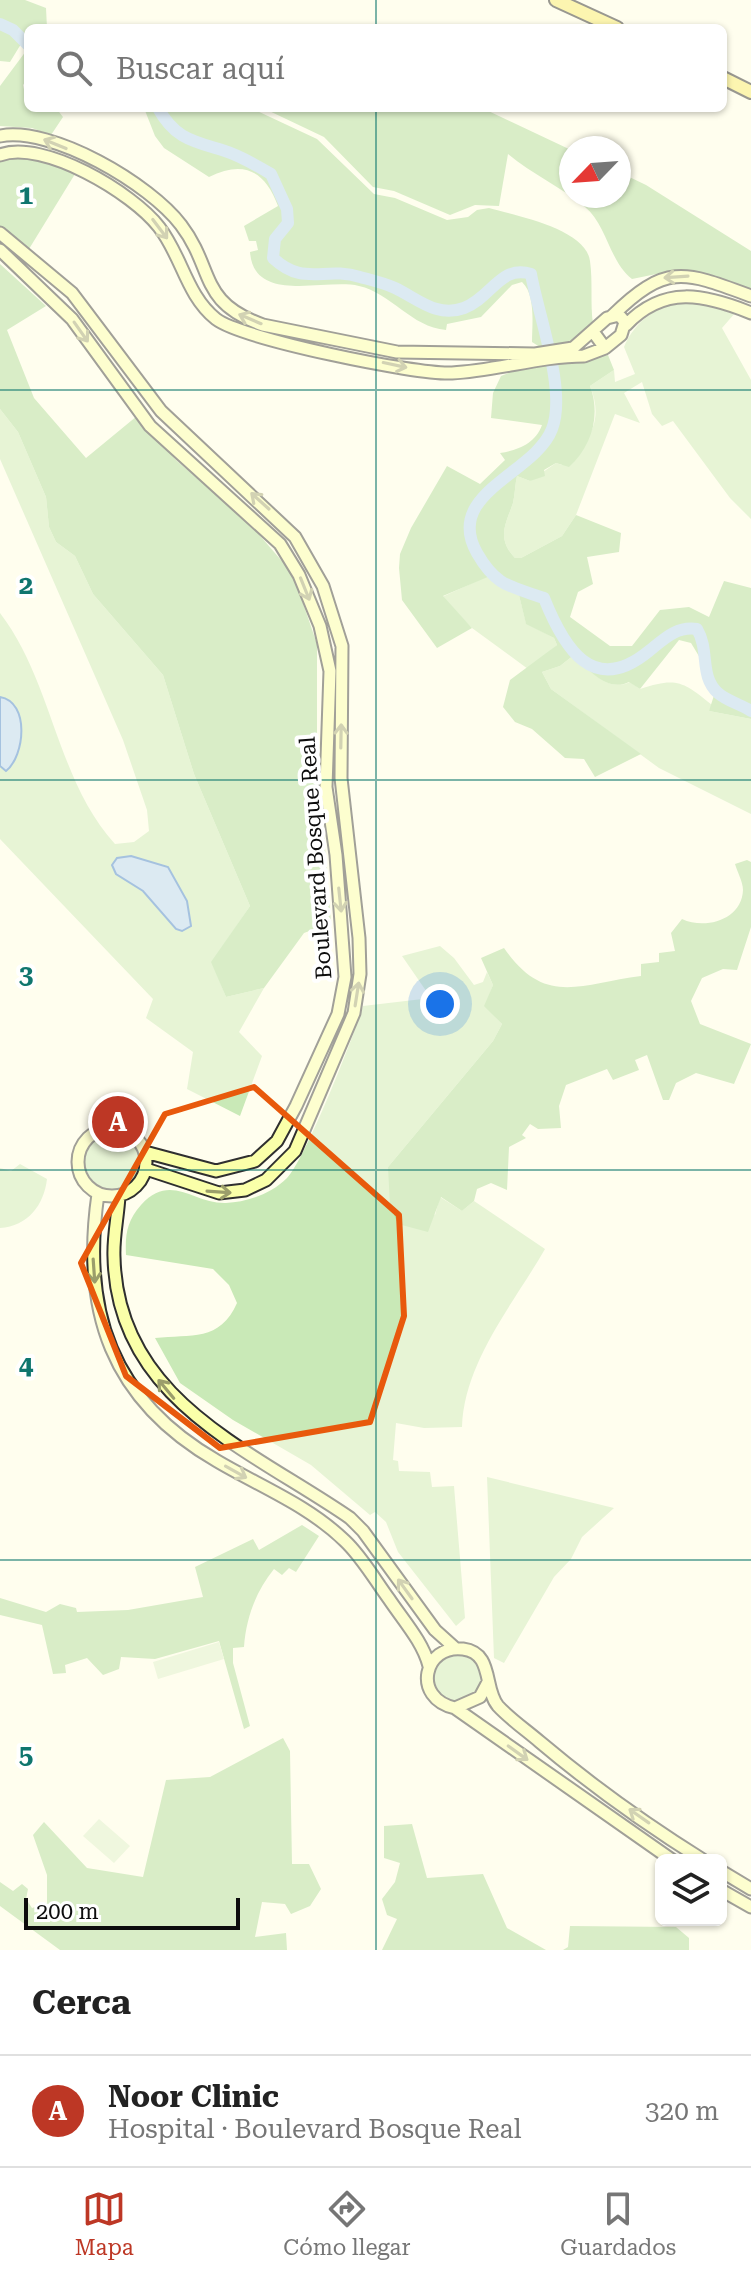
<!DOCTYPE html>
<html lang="es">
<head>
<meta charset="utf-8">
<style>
	:root { --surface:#fff; --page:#f2f2f2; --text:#222; --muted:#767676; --line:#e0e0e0; --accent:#bd3725 }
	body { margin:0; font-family:"Roboto Serif",serif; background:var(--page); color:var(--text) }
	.controls { position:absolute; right:24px; bottom:24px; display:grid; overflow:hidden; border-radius:12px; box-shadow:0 2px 6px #0004 }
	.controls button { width:72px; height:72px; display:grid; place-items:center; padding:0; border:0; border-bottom:2px solid var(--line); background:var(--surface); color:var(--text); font:40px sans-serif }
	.compass { position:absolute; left:559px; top:136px; width:72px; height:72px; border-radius:50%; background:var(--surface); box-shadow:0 2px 6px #0004; rotate:245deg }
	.scale { position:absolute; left:24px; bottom:20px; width:216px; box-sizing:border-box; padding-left:8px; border:4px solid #0d0d0d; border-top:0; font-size:22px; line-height:28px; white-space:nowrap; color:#0d0d0d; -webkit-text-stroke:6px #fff; paint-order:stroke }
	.you { position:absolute; left:440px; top:1004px; width:28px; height:28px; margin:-20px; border:6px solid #fff; border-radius:50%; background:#1a73e8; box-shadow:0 0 0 12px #1a73e833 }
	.badge { display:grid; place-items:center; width:52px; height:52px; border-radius:50%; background:var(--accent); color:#fff; font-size:26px; font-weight:700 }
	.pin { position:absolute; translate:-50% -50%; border:4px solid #fff; box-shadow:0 2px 8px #0006 }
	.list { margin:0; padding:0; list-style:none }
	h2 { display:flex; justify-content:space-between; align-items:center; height:104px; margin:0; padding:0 32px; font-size:34px }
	h2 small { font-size:26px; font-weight:400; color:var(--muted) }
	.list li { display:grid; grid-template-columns:52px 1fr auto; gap:24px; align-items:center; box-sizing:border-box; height:112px; padding:0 32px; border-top:2px solid var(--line) }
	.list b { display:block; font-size:30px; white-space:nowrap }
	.list p { margin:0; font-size:26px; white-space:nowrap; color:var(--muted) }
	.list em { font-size:26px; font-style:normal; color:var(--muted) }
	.icon { flex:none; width:44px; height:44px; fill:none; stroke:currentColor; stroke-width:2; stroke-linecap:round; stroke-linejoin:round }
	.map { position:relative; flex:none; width:751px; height:1950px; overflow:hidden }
	.search { position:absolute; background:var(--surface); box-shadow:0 2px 6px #0004; left:24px; right:24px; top:24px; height:88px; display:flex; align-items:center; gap:20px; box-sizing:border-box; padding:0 28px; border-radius:12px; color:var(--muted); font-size:30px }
	.sheet { height:216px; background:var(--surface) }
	nav { display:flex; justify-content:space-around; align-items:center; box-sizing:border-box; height:112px; border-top:2px solid var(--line); background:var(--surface); font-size:22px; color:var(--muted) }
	nav a { display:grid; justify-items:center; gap:4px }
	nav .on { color:var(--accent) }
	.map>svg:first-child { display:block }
	.green { fill:#c9e9b7 }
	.forest { fill:#aada97 }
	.pitch { fill:#dcf0c9 }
	.water { fill:#b2d2f6; stroke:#397acd; stroke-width:2 }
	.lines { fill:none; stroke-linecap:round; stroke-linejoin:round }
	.river { stroke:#b2d2f6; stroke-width:12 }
	.secondary-casing { stroke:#2f2f2f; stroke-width:15 }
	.primary-casing { stroke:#1e1e1e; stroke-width:16 }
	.secondary { stroke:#faffa9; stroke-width:11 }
	.primary { stroke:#f8ec64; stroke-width:12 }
	.oneway { stroke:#9b9e6b }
	.marked { fill:none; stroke:#e8590c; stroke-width:6; stroke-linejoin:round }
	.grid { fill:none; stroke:#0f766e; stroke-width:2; stroke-opacity:0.55 }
	.labels { text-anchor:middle; stroke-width:8; stroke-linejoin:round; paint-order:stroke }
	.street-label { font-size:22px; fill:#0d0d0d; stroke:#fff }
	.grid-label { font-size:26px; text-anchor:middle; font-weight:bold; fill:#0f766e; stroke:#fff; stroke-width:8; stroke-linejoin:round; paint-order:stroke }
</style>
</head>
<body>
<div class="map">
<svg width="751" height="1950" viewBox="0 0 751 1950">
	<rect width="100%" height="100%" fill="#fffeee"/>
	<path class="green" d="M 682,300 L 735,313 L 722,328 L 751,380 L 751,519 L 730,498 L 673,421 L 662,426 L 652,414 L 642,382 L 624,393 L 640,423 L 615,414 L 576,515 L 562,536 L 521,558 L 515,558 C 496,538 506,524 513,503 C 515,494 515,485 517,476 L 530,481 L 556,463 L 562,465 C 588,442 605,423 590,386 L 614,370 L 615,382 L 635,374 L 624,347 C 635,321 656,307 682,300 Z
		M 0,409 L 18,432 L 46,497 L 49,527 L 56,542 L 75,556 L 93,594 L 163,675 L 194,774 L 250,906 L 212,962 L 226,997 L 264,988 L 239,1032 L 262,1056 L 240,1116 L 187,1089 L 193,1052 L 146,1018 L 153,999 L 0,839 L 0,613 C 53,682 56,779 115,844 L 134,842 L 149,831 L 147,810 L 123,740 L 0,459 Z
		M 490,575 L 518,591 L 526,623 L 554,638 L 557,645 L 528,669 L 472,628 L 442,597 Z
		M 574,655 C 589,669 607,693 630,682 L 640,689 C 676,677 683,681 712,705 L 709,711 L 751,719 L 751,814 L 659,768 L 551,689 L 542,672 L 560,666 Z
		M 440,946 L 454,958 L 474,985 L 483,982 L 487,972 L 493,985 L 485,1006 L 502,1024 L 493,1041 L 388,1167 L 435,1215 L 440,1197 L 462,1211 L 474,1201 L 545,1249 C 514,1303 464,1362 462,1427 L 424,1428 L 396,1423 L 393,1460 L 398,1461 L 399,1471 L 430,1472 L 432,1487 L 454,1486 L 465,1618 L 456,1626 L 398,1552 L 386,1522 L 375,1512 L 370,1515 L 311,1465 L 233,1420 L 180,1383 L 155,1338 C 191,1334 220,1342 237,1303 L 229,1285 L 213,1269 L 126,1255 C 125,1234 127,1221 141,1205 C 171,1172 193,1204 226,1203 C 247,1202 271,1194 287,1178 C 305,1160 354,1036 363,1006 L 431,998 L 402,956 Z
		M85 1162a27 27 0 1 1 54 0a27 27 0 1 1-54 0Z
		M 20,1164 L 47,1179 C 44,1205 28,1226 0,1228 L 0,1168 L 11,1171 Z
		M 487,1477 L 614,1508 L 582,1537 L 571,1559 L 554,1577 L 504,1663 L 494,1658 Z
		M433 1677a24 24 0 1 1 48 0a24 24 0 1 1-48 0Z"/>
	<path class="forest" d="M 0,0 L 25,0 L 46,8 L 47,28 L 28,28 L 28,78 L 23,85 L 28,108 L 56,108 L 63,117 L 51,135 L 32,128 L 0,126 L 0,86 L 26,51 L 21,44 L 10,62 L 0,61 Z
		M 144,108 L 251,108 L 317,139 L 374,194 L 395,198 L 447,220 L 468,217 L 477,210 L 489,208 C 517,216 586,229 590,261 C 593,282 590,303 593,324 L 581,340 L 543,349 L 532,342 C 532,325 536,295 522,282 L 512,285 L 481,317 L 447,324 L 446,330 C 411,327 391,293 359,286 C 325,278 254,305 250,252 L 258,250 L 256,241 L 249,241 L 244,226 L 278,206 C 265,170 243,160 209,177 L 164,148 L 155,136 Z
		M 263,108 L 482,108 L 571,150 L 571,196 L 619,196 L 619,172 L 646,185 L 751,251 L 751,290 L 709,275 L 671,271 L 632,279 C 609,261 607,225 585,207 C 561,187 532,174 508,154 L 499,206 L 475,205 L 450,215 L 394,191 L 373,187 L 324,137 Z
		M 12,154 L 48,161 L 75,174 L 29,249 L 0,226 L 0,160 Z
		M 0,264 L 46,306 L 7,330 L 34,398 L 86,458 L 137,416 L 177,461 L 250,524 L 293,574 L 317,644 L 317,745 L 331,923 L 304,933 L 264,988 L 226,997 L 211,962 L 250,906 L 194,774 L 163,675 L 93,594 L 75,556 L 56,542 L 49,527 L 46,497 L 18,432 L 0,409 Z
		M 608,355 L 614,370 L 590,386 C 601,415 592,446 569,467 L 556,463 L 544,470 L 545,476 L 530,481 L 517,476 C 515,485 515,494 513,503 C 506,524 496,538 515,558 L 521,558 L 562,536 L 576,515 L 621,533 L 619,552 L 587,557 L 593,584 L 578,592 L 570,617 L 610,646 L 632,646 L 660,610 L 689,607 L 709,617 L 724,581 L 751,588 L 751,719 L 709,711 L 717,686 L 691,643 L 679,640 L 640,689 L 629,682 C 607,693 588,669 574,655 L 560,666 L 542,672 L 551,689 L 641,754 L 595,777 L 584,759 L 565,758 L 532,729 L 515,722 L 503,707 L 510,680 L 557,645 L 554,638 L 526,624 L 518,591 L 490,576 L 443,596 L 472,628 L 437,648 L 402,600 L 399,568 L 400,554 L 411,528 L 447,466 L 480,484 L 505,460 L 500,453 C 518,450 535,444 542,425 L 491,418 L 493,393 L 501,376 L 526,366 Z
		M 747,860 L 751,862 L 751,927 L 737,970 L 723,969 L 702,978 L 691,1001 L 700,1024 L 751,1044 L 734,1084 L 696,1073 L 676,1083 L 669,1100 L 663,1100 L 647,1055 L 635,1060 L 639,1070 L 613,1080 L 607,1069 L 566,1085 L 559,1106 L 561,1128 L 538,1129 L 530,1124 L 522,1135 L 526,1138 L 509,1147 L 507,1190 L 491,1183 L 477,1189 L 474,1201 L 462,1211 L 441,1197 L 428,1232 L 398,1224 L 390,1205 L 388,1167 L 493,1041 L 502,1024 L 484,1006 L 493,985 L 481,958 L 504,948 C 545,1007 579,984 641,976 L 641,964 L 659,962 L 659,953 L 675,951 L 671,933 L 682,919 C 705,930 742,920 743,890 C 743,882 737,871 735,864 Z
		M 302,1525 L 319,1536 L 296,1572 L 289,1568 L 282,1575 L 274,1569 C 256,1591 246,1618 244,1647 L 233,1648 L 233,1663 L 250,1726 L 244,1729 L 219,1641 L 155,1659 L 121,1657 L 119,1669 L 103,1675 L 87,1658 L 65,1665 L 66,1673 L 53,1674 L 42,1625 L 0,1615 L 0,1598 L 46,1612 L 60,1604 L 76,1608 L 77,1612 L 128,1610 L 203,1597 L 195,1567 L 253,1539 L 259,1550 Z
		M 283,1738 L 290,1751 L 292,1864 L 309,1864 L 321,1889 L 310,1906 L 291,1914 L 285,1904 L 262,1902 L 255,1937 L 286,1933 L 287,1950 L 60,1950 L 0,1906 L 0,1882 L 13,1891 L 22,1884 L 28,1889 L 26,1899 L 32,1908 L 47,1903 L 47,1875 L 33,1835 L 44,1822 L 87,1868 L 143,1877 L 166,1780 L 210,1777 Z
		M 412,1824 L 427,1878 L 483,1874 L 507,1928 L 546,1950 L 382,1950 L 397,1919 L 387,1915 L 382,1899 L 395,1882 L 400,1863 L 384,1858 L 384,1826 Z
		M 570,1926 L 676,1927 L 689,1938 L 689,1950 L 563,1950 L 568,1947 Z"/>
	<path class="pitch" d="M 219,1642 L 224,1659 L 158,1679 L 153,1662 Z
		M 99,1819 L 130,1846 L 114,1863 L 83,1836 Z"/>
	<path class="water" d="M 0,697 C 30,702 25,756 6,771 L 0,766 Z
		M 131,856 L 168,867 L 187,901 L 191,926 L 182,931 L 176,929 L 143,891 L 116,874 L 112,865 L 117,858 Z"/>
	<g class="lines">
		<path class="river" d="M 0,24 L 13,30 L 28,45
			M 158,108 C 175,139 193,141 225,151 C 241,156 256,165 271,174 L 287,209 L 288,223 L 275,239 L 273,258 C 304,287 324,266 360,277 C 371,280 384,283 395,288 C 418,299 437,318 464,308 C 491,298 501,264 531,274 C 538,314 567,391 552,429 C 535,474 443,493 477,553 C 496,586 509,586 544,598 C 564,648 593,697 649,651 C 664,639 676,626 697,629 C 710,651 699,676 718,693 C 727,701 740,704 751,711"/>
		<g class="secondary-casing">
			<path id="secondary" d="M 0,136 C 52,126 150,184 181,225 C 215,270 198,302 263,325 L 397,352 L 535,354 L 573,348 L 607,318 L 619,315 L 625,322 L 621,335 L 605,348 L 594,333
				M 0,155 C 43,139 133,193 159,227 C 182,256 186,295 216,319 C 242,339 416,375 452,373 C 496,371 540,356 584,356 L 605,348
				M 0,233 L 72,293 L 161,411 L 295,537 L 323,586 L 342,646 L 341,778 L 359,938 L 360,974 L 354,1013 L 295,1151 L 266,1180 L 245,1190 L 219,1193 L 146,1169
				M 0,250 L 72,319 L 150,426 L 280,544 L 299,575 L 320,626 L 330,671 L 326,787 L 336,855 L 345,977 L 338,1014 L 296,1106 L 277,1141 L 255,1161 L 216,1171 L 145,1152
				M 612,316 C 666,263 684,271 751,296
				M 626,325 C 664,285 704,294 751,313
				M78 1162a34 34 0 1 1 68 0a34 34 0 1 1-68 0Z
				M 98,1194 C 81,1311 111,1400 217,1461 C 261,1487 308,1505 345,1541 C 362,1557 375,1580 389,1599 C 403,1620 423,1642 429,1666
				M 119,1196 C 118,1216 113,1237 114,1257 C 117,1400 250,1449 350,1518 L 363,1531 L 435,1630 L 455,1648
				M 488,1682 L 480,1697 L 455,1708 C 411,1698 424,1644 463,1649 C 494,1653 483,1688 498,1706 C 510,1719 526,1730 540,1742 C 591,1785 647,1825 703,1860
				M 455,1708 L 672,1860
				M 721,1871 L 751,1889
				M 721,1890 L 751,1907"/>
		</g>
		<g class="primary-casing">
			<path id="primary" d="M 556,0 L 617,28
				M 723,78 L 751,92"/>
		</g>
		<use href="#secondary" class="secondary"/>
		<use href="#primary" class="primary"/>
	</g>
	<defs><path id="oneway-shaft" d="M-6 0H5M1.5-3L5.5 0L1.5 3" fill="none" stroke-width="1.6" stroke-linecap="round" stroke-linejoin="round" transform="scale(2)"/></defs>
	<g class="oneway">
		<use href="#oneway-shaft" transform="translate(55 144) rotate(-158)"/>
		<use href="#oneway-shaft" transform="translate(160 229) rotate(53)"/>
		<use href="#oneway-shaft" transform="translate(676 277) rotate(176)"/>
		<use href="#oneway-shaft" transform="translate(250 319) rotate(-157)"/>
		<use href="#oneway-shaft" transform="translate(81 332) rotate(55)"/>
		<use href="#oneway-shaft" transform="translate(395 365) rotate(12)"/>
		<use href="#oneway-shaft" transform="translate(260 501) rotate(-138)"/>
		<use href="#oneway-shaft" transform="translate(305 589) rotate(68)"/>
		<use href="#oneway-shaft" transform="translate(341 736) rotate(-89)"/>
		<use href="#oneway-shaft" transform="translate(340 900) rotate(84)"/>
		<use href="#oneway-shaft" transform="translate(357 994) rotate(-81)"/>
		<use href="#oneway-shaft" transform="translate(219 1192) rotate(4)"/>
		<use href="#oneway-shaft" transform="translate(94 1271) rotate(86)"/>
		<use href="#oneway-shaft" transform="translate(166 1389) rotate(-130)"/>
		<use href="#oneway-shaft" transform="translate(236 1472) rotate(29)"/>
		<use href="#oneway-shaft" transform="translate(405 1589) rotate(-126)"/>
		<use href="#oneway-shaft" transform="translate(518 1753) rotate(36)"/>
		<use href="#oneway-shaft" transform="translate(639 1816) rotate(-145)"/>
	</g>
	<path d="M0 0H751V1950H0ZM 254,1087 L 399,1215 L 404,1316 L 370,1422 L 220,1448 L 126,1376 L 81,1263 L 165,1114 Z" fill="#fffeee" fill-opacity=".55" fill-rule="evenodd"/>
	<path class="marked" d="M 254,1087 L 399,1215 L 404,1316 L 370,1422 L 220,1448 L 126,1376 L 81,1263 L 165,1114 Z"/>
	<path class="grid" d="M 376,0 L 376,28M 376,108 L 376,1950M 0,390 L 751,390M 0,780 L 751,780M 0,1170 L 751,1170M 0,1560 L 751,1560"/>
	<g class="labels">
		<g class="street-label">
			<text transform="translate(315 858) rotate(-94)" y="8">Boulevard Bosque Real</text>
		</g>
	</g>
	<g class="grid-label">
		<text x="26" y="204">1</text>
		<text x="26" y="594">2</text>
		<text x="26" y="984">3</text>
		<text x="26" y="1374">4</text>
		<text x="26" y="1764">5</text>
	</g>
</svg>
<div class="controls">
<button><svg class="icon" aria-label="layers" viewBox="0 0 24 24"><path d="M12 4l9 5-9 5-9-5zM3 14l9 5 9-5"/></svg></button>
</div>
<svg class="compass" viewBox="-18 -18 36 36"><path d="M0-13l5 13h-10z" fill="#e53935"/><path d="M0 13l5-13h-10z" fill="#767676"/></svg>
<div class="scale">200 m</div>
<div class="you"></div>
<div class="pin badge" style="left:118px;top:1122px">A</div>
<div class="search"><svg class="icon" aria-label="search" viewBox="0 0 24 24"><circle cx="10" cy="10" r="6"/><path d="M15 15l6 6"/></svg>Buscar aquí</div>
</div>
<section class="sheet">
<h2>Cerca<small></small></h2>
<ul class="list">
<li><span class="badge">A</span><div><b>Noor Clinic</b><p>Hospital · Boulevard Bosque Real</p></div><em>320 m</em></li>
</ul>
</section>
<nav>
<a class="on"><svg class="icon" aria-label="map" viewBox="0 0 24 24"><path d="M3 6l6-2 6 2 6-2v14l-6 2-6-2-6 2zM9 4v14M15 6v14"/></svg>Mapa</a>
<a><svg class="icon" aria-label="directions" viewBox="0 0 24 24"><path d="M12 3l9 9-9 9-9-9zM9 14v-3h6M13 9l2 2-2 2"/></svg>Cómo llegar</a>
<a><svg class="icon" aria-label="saved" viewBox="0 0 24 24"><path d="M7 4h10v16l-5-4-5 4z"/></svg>Guardados</a>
</nav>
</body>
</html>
